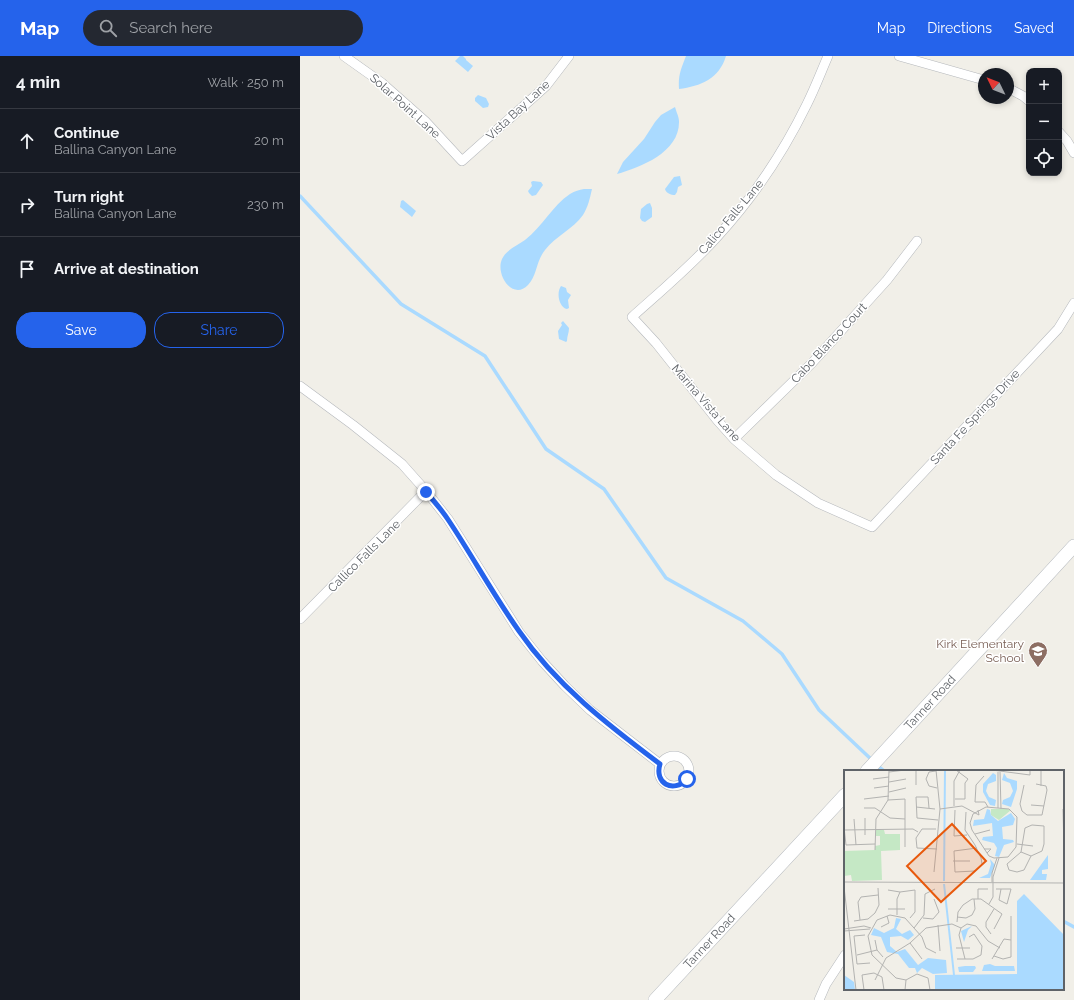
<!DOCTYPE html>
<html lang="en">
<head>
<meta charset="utf-8">
<style>
	:root { --surface:#171b24; --page:#242831; --text:#f1f3f6; --muted:#9ea1a6; --line:#363941; --accent:#2563eb }
	body { margin:0; font-family:Raleway,sans-serif; background:var(--page); color:var(--text) }
	.controls { position:absolute; right:12px; top:12px; display:grid; overflow:hidden; border-radius:8px; box-shadow:0 2px 6px #0003 }
	.controls button { width:36px; height:36px; display:grid; place-items:center; padding:0; border:0; border-bottom:1px solid var(--line); background:var(--surface); color:var(--text); font:20px sans-serif }
	.compass { position:absolute; left:678px; top:12px; width:36px; height:36px; border-radius:50%; background:var(--surface); box-shadow:0 2px 6px #0003; rotate:313deg }
	.stop { position:absolute; width:12px; height:12px; margin:-9px; border:3px solid #2563eb; border-radius:50%; background:#fff }
	.stop.end { background:#2563eb; border-color:#fff; box-shadow:0 1px 4px #0008 }
	.list { margin:0; padding:0; list-style:none }
	h2 { display:flex; justify-content:space-between; align-items:center; height:52px; margin:0; padding:0 16px; font-size:17px }
	h2 small { font-size:13px; font-weight:400; color:var(--muted) }
	.list li { display:grid; grid-template-columns:26px 1fr auto; gap:12px; align-items:center; box-sizing:border-box; height:64px; padding:0 16px; border-top:1px solid var(--line) }
	.list b { display:block; font-size:15px; white-space:nowrap }
	.list p { margin:0; font-size:13px; white-space:nowrap; color:var(--muted) }
	.list em { font-size:13px; font-style:normal; color:var(--muted) }
	.actions { display:flex; gap:8px; padding:12px 16px }
	.actions a { flex:1; padding:9px 0; border:1px solid var(--accent); border-radius:16px; text-align:center; font-size:14px; color:var(--accent) }
	.actions .main { background:var(--accent); color:#fff }
	.icon { flex:none; width:22px; height:22px; fill:none; stroke:currentColor; stroke-width:2; stroke-linecap:round; stroke-linejoin:round }
	.map { position:relative; flex:none; width:774px; height:944px; overflow:hidden }
	header { display:flex; align-items:center; gap:24px; box-sizing:border-box; height:56px; padding:0 20px; background:var(--accent); color:#fff }
	header strong { font-size:19px }
	nav { display:flex; gap:22px; margin-inline-start:auto; font-size:14px }
	.search { width:280px; height:36px; background:var(--page); display:flex; align-items:center; gap:10px; box-sizing:border-box; padding:0 14px; border-radius:22px; color:var(--muted); font-size:15px }
	main { display:flex }
	aside { flex:1; background:var(--surface) }
	.map>svg:first-child { display:block }
	.water { fill:#aadaff }
	.lines { fill:none; stroke-linecap:round; stroke-linejoin:round }
	.stream { stroke:#aadaff; stroke-width:3.5 }
	.street-casing { stroke:#b5b8bc; stroke-width:10 }
	.secondary-casing { stroke:#b6babf; stroke-width:14 }
	.street { stroke:#fff; stroke-width:9 }
	.secondary { stroke:#fff; stroke-width:13 }
	.route { stroke:#2563eb; stroke-width:5 }
	.labels { text-anchor:middle; stroke-width:3; stroke-linejoin:round; paint-order:stroke }
	.street-label { font-size:12px; fill:#5f6368; stroke:#fff }
	.education-label { font-size:12px; fill:#785e54; stroke:#fff; text-anchor:end }
	.inset-river { fill:none; stroke:#aadaff; stroke-width:2 }
	.inset-road { fill:none; stroke:#b3b3b1; stroke-width:1 }
	.view { fill:#e8590c; fill-opacity:0.15; stroke:#e8590c; stroke-width:2 }
	.inset-edge { fill:none; stroke:#5f6368; stroke-width:2 }
</style>
</head>
<body>
<header>
<strong>Map</strong>
<div class="search"><svg class="icon" aria-label="search" viewBox="0 0 24 24"><circle cx="10" cy="10" r="6"/><path d="M15 15l6 6"/></svg>Search here</div>
<nav><a>Map</a><a>Directions</a><a>Saved</a></nav>
</header>
<main>
<aside>
<h2>4 min<small>Walk · 250 m</small></h2>
<ul class="list">
<li><svg class="icon" aria-label="ahead" viewBox="0 0 24 24"><path d="M12 20V5M6 11l6-6 6 6"/></svg><div><b>Continue</b><p>Ballina Canyon Lane</p></div><em>20 m</em></li>
<li><svg class="icon" aria-label="right" viewBox="0 0 24 24"><path d="M7 20v-9h11M14 6l5 5-5 5"/></svg><div><b>Turn right</b><p>Ballina Canyon Lane</p></div><em>230 m</em></li>
<li><svg class="icon" aria-label="arrive" viewBox="0 0 24 24"><path d="M6 21V4h12l-3 4 3 4H6"/></svg><div><b>Arrive at destination</b></div></li>
</ul>
<div class="actions"><a class="main">Save</a><a>Share</a></div>
</aside>
<div class="map">
<svg width="774" height="944" viewBox="0 0 774 944">
	<rect width="100%" height="100%" fill="#f1efe8"/>
	<path class="water" d="M 160,0 L 163,0 L 166,3 L 166,4 L 173,10 L 168,16 L 155,5 Z
		M 386,0 L 426,0 C 419,23 401,30 379,33 C 378,19 381,13 386,0 Z
		M 178,39 L 186,42 L 189,48 L 188,51 L 183,52 L 175,45 L 175,42 Z
		M 375,51 C 376,55 379,61 379,65 C 380,96 341,111 317,118 L 323,106 L 344,83 L 355,66 L 361,59 Z
		M 380,120 L 382,129 L 378,131 L 377,136 L 375,139 C 371,139 366,137 365,133 L 374,121 Z
		M 233,125 L 241,126 L 243,129 L 236,139 L 232,140 L 229,137 L 228,135 L 232,130 L 231,126 Z
		M 284,133 L 292,133 C 290,142 288,151 283,159 C 273,173 256,180 245,194 C 236,205 237,220 228,229 C 213,245 195,219 202,203 C 206,194 218,189 225,184 C 243,170 252,150 270,138 C 275,135 279,134 284,133 Z
		M 103,144 L 116,155 L 112,161 L 100,151 L 101,145 Z
		M 350,147 L 352,152 L 352,161 L 345,166 L 342,165 L 340,162 L 341,153 L 347,148 Z
		M 261,230 L 266,232 L 267,236 L 271,239 L 268,244 L 269,252 L 267,253 C 259,251 256,237 261,230 Z
		M 263,265 L 269,272 C 269,277 267,280 267,285 L 266,286 L 259,283 L 258,275 L 262,269 L 261,267 Z"/>
	<g class="lines">
		<path class="stream" d="M 0,140 L 101,248 L 185,300 L 246,393 L 304,433 L 366,522 L 443,565 L 482,598 L 519,654 L 573,705
			M 577,709 L 584,715
			M 763,865 L 774,871"/>
		<g class="street-casing">
			<path id="street" d="M 44,0 L 82,27 L 125,65 L 162,105 L 246,30 L 269,0
				M 528,0 C 521,16 515,32 507,48 C 484,95 453,142 417,181 C 391,210 361,235 332,261 L 356,287 L 417,364 L 434,383 L 476,419 L 518,447 L 572,471 L 758,273 L 774,247
				M 599,0 L 684,24
				M 708,32 L 723,40 L 729,45
				M 759,76 L 767,85 L 774,97
				M 0,330 L 53,369 L 102,408 L 126,435 L 148,463 L 219,576 L 242,605 L 265,630 L 290,654 L 360,708
				M 434,383 L 512,307 L 587,224 L 617,185
				M 0,563 L 126,435
				M359 715a15 15 0 1 1 30 0a15 15 0 1 1-30 0Z
				M 519,944 L 526,928 L 545,899"/>
		</g>
		<g class="secondary-casing">
			<g id="secondary">
				<path id="s1" d="M 567,715 L 774,490"/>
				<path id="s2" d="M 355,944 L 545,739"/>
			</g>
		</g>
		<use href="#street" class="street"/>
		<use href="#secondary" class="secondary"/>
	</g>
	<g class="lines">
		<path class="route" d="M 126,436 C 134,445 142,454 149,465 C 173,501 194,540 219,575 C 256,629 308,669 360,708 C 354,727 373,738 387,723"/>
	</g>
	<defs>
		<g id="school-pin" transform="scale(1)"><path d="M0 17L-7.5 6A9.5 9.5 0 1 1 7.5 6Z" fill="#8d6e63" stroke="#fff"/><path d="M0-5L7-2L0 1L-7-2ZM-4 1L0 2.5L4 1V4Q0 6-4 4Z" fill="#fff"/></g>
	</defs>
	<g fill-rule="evenodd">
		<use href="#school-pin" x="738" y="595"/>
	</g>
	<g class="labels">
		<g class="street-label">
			<text transform="translate(105 50) rotate(42)" y="4">Solar Point Lane</text>
			<text transform="translate(218 54) rotate(-43)" y="4">Vista Bay Lane</text>
			<text transform="translate(431 161) rotate(-50)" y="4">Calico Falls Lane</text>
			<text transform="translate(529 287) rotate(-47)" y="4">Cabo Blanco Court</text>
			<text transform="translate(406 347) rotate(49)" y="4">Marina Vista Lane</text>
			<text transform="translate(675 361) rotate(-47)" y="4">Santa Fe Springs Drive</text>
			<text transform="translate(64 500) rotate(-45)" y="4">Callico Falls Lane</text>
			<text dy="4" stroke="none"><textPath href="#s1" startOffset="93">Tanner Road</textPath></text>
			<text dy="4" stroke="none"><textPath href="#s2" startOffset="80">Tanner Road</textPath></text>
		</g>
		<g class="education-label">
			<text x="724" y="592">Kirk Elementary<tspan x="724" dy="14">School</tspan></text>
		</g>
	</g>
	<g transform="translate(544 714)">
		<rect width="220" height="220" fill="#f1efe8"/>
		<path d="M 147,39 L 163,39 L 167,40 L 155,50 L 147,45 ZM 32,60 L 40,60 L 41,64 L 56,64 L 56,80 L 37,81 L 38,110 L 8,111 L 7,105 L 0,106 L 0,81 L 31,80 L 31,76 L 36,75 L 36,66 L 32,66 Z" fill="#c5e8c5"/>
		<path d="M 149,3 L 152,5 L 152,11 L 144,14 L 142,21 L 145,27 L 152,30 L 151,36 L 146,35 L 139,22 L 139,14 ZM 160,3 L 163,8 L 173,11 L 173,19 L 167,37 L 158,34 L 159,30 L 166,27 L 169,21 L 166,13 L 158,10 ZM 143,39 L 146,40 L 147,45 L 154,51 L 167,43 L 171,49 L 169,55 L 158,57 L 159,69 L 169,70 L 170,72 L 160,75 L 155,87 L 151,86 L 153,78 L 150,73 L 138,70 L 139,67 L 149,66 L 148,53 L 129,56 L 130,50 L 140,49 ZM 204,85 L 204,99 L 198,100 L 198,104 L 203,104 L 202,110 L 186,110 ZM 146,89 L 151,95 L 146,108 L 135,108 L 144,104 L 147,94 ZM 180,124 L 220,165 L 220,220 L 91,220 L 91,205 L 173,204 L 173,131 ZM 52,148 L 57,149 L 52,159 L 58,164 L 66,160 L 70,165 L 64,170 L 57,166 L 46,167 L 46,176 L 53,182 L 61,179 L 74,195 L 84,188 L 102,190 L 103,203 L 89,204 L 78,198 L 73,203 L 71,198 L 65,198 L 54,184 L 43,182 L 37,167 L 27,165 L 30,158 L 40,163 L 50,158 ZM 128,156 L 124,160 L 120,172 L 117,161 ZM 146,194 L 151,196 L 170,196 L 171,201 L 138,201 L 140,195 ZM 121,196 L 131,196 L 132,198 L 129,202 L 115,202 L 114,197 ZM 0,205 L 10,212 L 11,220 L 0,220 Z" fill="#aadaff"/>
		<path class="inset-river" d="M 100,111 L 101,0M 100,114 L 110,205"/>
		<path class="inset-road" d="M 148,0 L 186,5 L 186,0M 72,1 L 72,15M 92,1 L 85,2 L 82,9 L 85,16 L 93,18M 45,2 L 61,0M 154,2 L 154,38M 156,2 L 157,39M 140,6 L 132,15 L 131,32 L 141,32 L 144,37M 29,9 L 45,7M 45,12 L 62,9M 180,15 L 176,34 L 178,41 L 183,45 L 198,45 L 203,20 L 202,16 L 192,14M 197,16 L 197,0M 30,18 L 45,16M 45,22 L 62,18M 20,29 L 45,26M 111,29 L 121,29 L 121,13 L 124,9 L 112,0M 44,30 L 61,29 L 61,77M 187,35 L 200,36M 110,36 L 110,11 L 116,0M 72,37 L 91,39M 142,37 L 165,39 L 173,47 L 172,77 L 164,87 L 150,88 L 145,86 L 128,60 L 126,53 L 129,44 ZM 20,38 L 31,38 L 46,48 L 61,49M 85,38 L 84,27 L 72,27 L 73,48 L 94,50M 96,39 L 118,36 L 135,45 L 134,40M 219,39 L 220,80M 111,40 L 110,66 L 123,65M 122,42 L 121,60 L 131,75 L 137,88 L 138,94 L 131,101 L 111,102 L 110,81 L 133,78M 21,48 L 21,65M 10,49 L 12,75M 0,57 L 2,75 L 31,74M 92,59 L 78,59 L 72,68 L 73,78 L 93,79M 0,60 L 69,59 L 74,62M 131,64 L 146,60M 173,74 L 189,76M 140,79 L 147,79 L 143,83M 31,80 L 32,49 L 44,30 L 45,0M 177,82 L 187,86 L 198,81 L 200,74 L 200,56 L 188,55 L 181,58 L 177,82 L 163,94 L 165,100 L 173,102 L 180,100 L 187,86M 109,91 L 126,91M 90,102 L 96,39 L 92,0M 0,112 L 220,113M 148,112 L 148,103 L 153,88M 0,117 L 12,220M 152,119 L 167,119 L 163,134 L 155,130 L 157,119M 44,120 L 56,122M 17,127 L 34,125M 134,129 L 134,119 L 144,119M 145,134 L 149,127 L 149,107 L 155,88M 44,139 L 61,139M 53,145 L 53,129 L 56,122 L 71,120 L 71,142 L 66,148M 167,146 L 167,187M 113,147 L 122,148 L 128,145 L 131,139 L 130,129M 79,148 L 89,149 L 95,142 L 90,129M 16,150 L 14,132 L 17,127M 10,151 L 24,149 L 31,143 L 35,135 L 34,118M 113,152 L 114,142 L 119,135 L 128,129 L 137,129 L 158,144 L 150,159M 94,155 L 96,181M 37,157 L 45,153 L 43,146M 70,158 L 80,145 L 81,124 L 91,119M 117,158 L 123,154 L 132,156 L 144,171 L 156,178M 117,158 L 115,165 L 121,189M 0,159 L 20,156 L 27,158M 0,161 L 26,159M 147,164 L 142,157 L 142,152 L 150,139M 21,165 L 10,166 L 13,194 L 26,193M 31,170 L 33,180 L 39,187M 66,173 L 78,189M 112,178 L 126,178M 13,185 L 33,180M 150,186 L 159,189 L 167,187M 113,189 L 129,189 L 137,185 L 138,176 L 130,164 L 125,167M 148,189 L 160,169 L 167,170M 31,210 L 42,188 L 66,173 L 82,158 L 108,154 L 117,158M 62,210 L 52,208 L 28,185 L 24,166 L 33,150 L 46,145 L 61,148 L 78,167 L 82,178 L 92,183M 20,220 L 18,205 L 30,203 L 38,207 L 40,220M 61,220 L 62,210 L 73,204 L 84,208 L 86,220"/>
		<path class="view" d="M 108,54 L 142,91 L 97,132 L 63,96 Z"/>
		<rect width="220" height="220" class="inset-edge"/>
	</g>
</svg>
<div class="controls">
<button>+</button>
<button>−</button>
<button><svg class="icon" aria-label="locate" viewBox="0 0 24 24"><circle cx="12" cy="12" r="6"/><path d="M12 2v4M12 18v4M2 12h4M18 12h4"/></svg></button>
</div>
<svg class="compass" viewBox="-18 -18 36 36"><path d="M0-13l5 13h-10z" fill="#e53935"/><path d="M0 13l5-13h-10z" fill="#9ea1a6"/></svg>
<div class="stop" style="left:387px;top:723px"></div>
<div class="stop end" style="left:126px;top:436px"></div>
</div>
</main>
</body>
</html>
